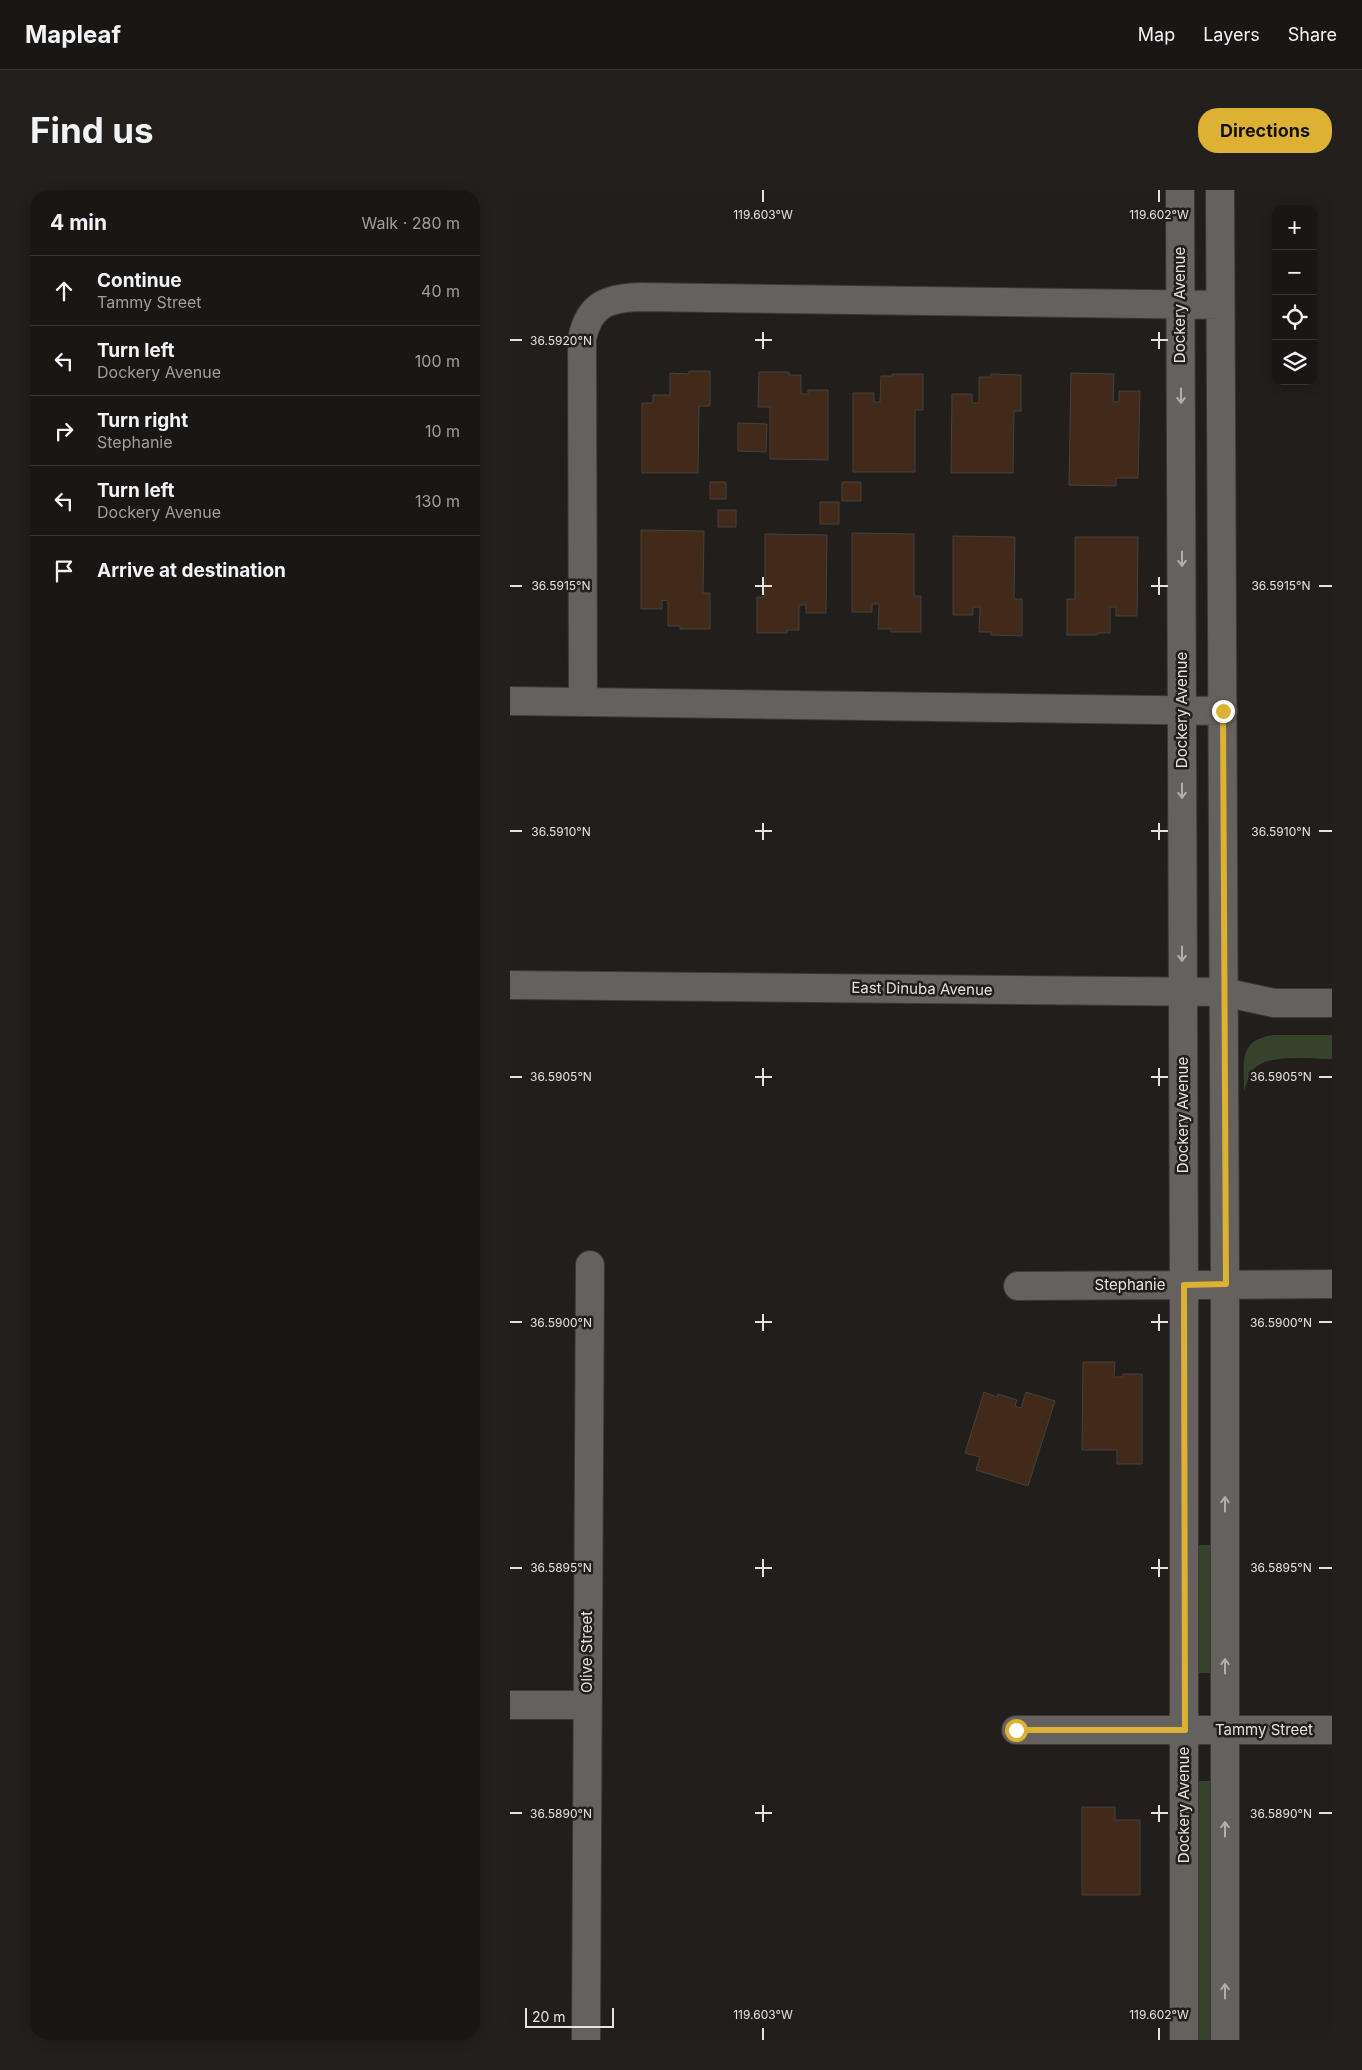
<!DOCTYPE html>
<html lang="en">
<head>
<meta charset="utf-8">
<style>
	:root { --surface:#1a1614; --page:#231f1d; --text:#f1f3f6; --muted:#9f9fa0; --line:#383534; --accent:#ddb133 }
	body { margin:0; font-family:Inter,sans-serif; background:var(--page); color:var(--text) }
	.controls { position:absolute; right:15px; top:15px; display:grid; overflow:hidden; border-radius:10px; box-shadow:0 2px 12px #0003 }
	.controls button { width:45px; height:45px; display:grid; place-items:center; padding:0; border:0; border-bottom:1px solid var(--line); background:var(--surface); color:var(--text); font:25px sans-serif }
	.scale { position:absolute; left:15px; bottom:12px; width:89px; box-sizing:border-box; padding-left:5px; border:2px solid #e5e2e0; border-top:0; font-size:14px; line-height:18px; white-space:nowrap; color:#e5e2e0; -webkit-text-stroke:4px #221e1b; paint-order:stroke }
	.stop { position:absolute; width:15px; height:15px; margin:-11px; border:4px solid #ddb133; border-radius:50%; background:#fff }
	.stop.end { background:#ddb133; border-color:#fff; box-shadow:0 1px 5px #0008 }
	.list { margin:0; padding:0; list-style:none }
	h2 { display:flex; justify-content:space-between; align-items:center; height:65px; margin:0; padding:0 20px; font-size:21px }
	h2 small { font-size:16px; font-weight:400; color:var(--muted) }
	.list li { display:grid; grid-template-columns:32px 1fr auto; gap:15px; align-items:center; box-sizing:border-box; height:70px; padding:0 20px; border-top:1px solid var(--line) }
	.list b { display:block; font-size:19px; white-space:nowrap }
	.list p { margin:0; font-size:16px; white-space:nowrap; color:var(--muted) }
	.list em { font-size:16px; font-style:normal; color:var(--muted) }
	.icon { flex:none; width:28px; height:28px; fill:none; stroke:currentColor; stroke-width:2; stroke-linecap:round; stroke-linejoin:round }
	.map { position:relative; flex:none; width:822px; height:1850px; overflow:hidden; border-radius:20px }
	header { display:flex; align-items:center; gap:30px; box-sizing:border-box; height:70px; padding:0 25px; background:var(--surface); border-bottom:1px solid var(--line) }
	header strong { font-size:24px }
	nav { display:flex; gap:28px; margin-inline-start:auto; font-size:18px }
	.intro { display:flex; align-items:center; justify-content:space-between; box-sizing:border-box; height:120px; padding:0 30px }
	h1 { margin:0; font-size:35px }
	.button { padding:12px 22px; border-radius:20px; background:var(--accent); color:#111; font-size:18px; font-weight:700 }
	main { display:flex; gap:30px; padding:0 30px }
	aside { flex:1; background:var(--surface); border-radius:20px; box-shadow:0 2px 12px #0003 }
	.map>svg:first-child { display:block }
	.green { fill:#36432c }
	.building { fill:#412a19; stroke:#46413f }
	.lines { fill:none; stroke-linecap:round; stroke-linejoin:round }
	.minor-casing { stroke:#3b3836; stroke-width:30 }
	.tertiary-casing { stroke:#3b3836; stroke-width:30 }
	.minor { stroke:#65615e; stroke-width:28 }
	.tertiary { stroke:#65615e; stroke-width:28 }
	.oneway { stroke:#b2aeac }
	.route { stroke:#ddb133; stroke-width:6 }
	.ticks { fill:none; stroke:#e5e2e0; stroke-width:2 }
	.labels { text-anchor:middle; stroke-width:5; stroke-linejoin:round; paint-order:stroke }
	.street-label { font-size:15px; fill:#e5e2e0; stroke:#221e1b }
	.ticks-label { font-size:12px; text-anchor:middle; fill:#e5e2e0; stroke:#221e1b; stroke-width:5; stroke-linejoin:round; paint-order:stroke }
</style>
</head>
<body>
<header>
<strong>Mapleaf</strong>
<nav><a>Map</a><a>Layers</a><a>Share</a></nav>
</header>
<div class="intro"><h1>Find us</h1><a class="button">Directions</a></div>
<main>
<aside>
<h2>4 min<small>Walk · 280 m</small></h2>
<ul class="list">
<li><svg class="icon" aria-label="ahead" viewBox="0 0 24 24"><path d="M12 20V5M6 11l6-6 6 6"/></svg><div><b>Continue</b><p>Tammy Street</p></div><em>40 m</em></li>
<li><svg class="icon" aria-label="left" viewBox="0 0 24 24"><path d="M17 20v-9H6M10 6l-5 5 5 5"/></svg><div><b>Turn left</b><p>Dockery Avenue</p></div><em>100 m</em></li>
<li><svg class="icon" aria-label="right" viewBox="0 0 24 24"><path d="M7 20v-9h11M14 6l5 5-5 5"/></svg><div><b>Turn right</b><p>Stephanie</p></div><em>10 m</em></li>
<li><svg class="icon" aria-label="left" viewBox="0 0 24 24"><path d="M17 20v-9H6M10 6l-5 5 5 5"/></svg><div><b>Turn left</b><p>Dockery Avenue</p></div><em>130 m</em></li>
<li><svg class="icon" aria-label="arrive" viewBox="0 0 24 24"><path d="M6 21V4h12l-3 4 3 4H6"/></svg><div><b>Arrive at destination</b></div></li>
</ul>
</aside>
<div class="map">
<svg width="822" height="1850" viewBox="0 0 822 1850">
	<rect width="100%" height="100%" fill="#221e1b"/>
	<path class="green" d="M 764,845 L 822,845 L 822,869 C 801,869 759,863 744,879 C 739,885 737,893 734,901 C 734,871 728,850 764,845 Z
		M 687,1355 L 702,1355 L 702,1483 L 687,1483 Z
		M 688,1591 L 702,1591 L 702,1850 L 687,1850 Z"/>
	<path class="building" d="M 179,181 L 200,181 L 200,216 L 189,216 L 188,283 L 132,283 L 132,213 L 143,213 L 143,205 L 160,205 L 160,183 L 179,184 Z
		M 249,182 L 279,182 L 279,185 L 291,185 L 291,204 L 298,204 L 298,200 L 318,200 L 318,270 L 260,269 L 260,217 L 248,217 Z
		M 561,183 L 604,184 L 603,212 L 609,212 L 609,201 L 630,201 L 628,288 L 606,288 L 606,296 L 559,295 Z
		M 382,184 L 413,184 L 413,220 L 405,220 L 405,282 L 343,282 L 343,203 L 364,203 L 364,212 L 370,212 L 371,186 L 382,186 Z
		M 481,184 L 511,185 L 511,221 L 504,221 L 503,283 L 441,283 L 442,204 L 462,204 L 462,213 L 469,213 L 469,187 L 481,187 Z
		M 228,233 L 257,234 L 256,262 L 228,261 Z
		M 200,292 L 216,292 L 216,309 L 200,309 Z
		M 332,292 L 351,292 L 351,311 L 332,311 Z
		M 310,312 L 329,312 L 329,334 L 310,334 Z
		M 208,320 L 226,320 L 226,337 L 208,337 Z
		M 131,340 L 194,341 L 193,403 L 200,403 L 200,439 L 170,439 L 170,436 L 158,436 L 158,411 L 152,410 L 152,419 L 131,419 Z
		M 342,343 L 404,344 L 404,406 L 411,406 L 411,442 L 381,442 L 381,439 L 368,439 L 369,414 L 362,414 L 362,422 L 342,422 Z
		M 255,344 L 317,345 L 316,423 L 296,423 L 296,415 L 289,415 L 289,440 L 277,440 L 277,443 L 247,443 L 247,407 L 255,407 Z
		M 443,346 L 505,347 L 504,409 L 512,409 L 512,446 L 481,445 L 481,442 L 469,442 L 470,417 L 463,417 L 463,425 L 443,425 Z
		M 565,347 L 628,347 L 627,426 L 606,426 L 606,417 L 600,417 L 600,443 L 588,443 L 588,445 L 557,445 L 557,409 L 565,409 Z
		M 573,1172 L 605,1172 L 604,1187 L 613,1187 L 613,1184 L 632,1184 L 632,1274 L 607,1274 L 607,1260 L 572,1260 Z
		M 474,1202 L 487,1207 L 488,1204 L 507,1210 L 505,1216 L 511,1218 L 516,1202 L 545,1211 L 518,1296 L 466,1280 L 470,1267 L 455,1263 Z
		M 572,1617 L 605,1617 L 605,1630 L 630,1630 L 630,1705 L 572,1705 Z"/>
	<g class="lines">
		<g class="minor-casing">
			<path id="minor" d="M 670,0 L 674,1095 L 674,1850
				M 710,0 L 715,1094 L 715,1850
				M 0,511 L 713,521
				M 73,512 L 72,149 C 79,114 98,108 130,107 L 710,115
				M 508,1096 L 822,1094
				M 0,1515 L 77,1515
				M 506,1540 L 822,1540
				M 76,1850 L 80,1075"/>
		</g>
		<g class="tertiary-casing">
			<path id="tertiary" d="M 0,795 L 713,802 L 764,813 L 822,813"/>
		</g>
		<use href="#minor" class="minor"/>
		<use href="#tertiary" class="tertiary"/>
	</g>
	<defs><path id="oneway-shaft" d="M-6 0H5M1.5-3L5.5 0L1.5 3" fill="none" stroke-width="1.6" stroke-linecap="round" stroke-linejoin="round" transform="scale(1.25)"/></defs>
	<g class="oneway">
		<use href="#oneway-shaft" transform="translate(671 206) rotate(90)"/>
		<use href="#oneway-shaft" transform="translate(672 369) rotate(90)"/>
		<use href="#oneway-shaft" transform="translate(672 601) rotate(90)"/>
		<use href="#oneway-shaft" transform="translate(672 764) rotate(90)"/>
		<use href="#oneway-shaft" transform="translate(715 1314) rotate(-90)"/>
		<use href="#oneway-shaft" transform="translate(715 1476) rotate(-90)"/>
		<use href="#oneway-shaft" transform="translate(715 1639) rotate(-90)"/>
		<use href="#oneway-shaft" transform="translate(715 1801) rotate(-90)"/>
	</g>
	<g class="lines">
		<path class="route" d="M 506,1540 L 675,1540 L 674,1095 L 716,1094 L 713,521"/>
	</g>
	<path class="ticks" d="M 253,0 L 253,12M 649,0 L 649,12M 253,142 L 253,159M 649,142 L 649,159M 0,150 L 12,150M 245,150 L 262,150M 641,150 L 658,150M 253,387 L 253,405M 649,387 L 649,405M 0,396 L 12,396M 245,396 L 262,396M 641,396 L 658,396M 809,396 L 822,396M 253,633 L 253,650M 649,633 L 649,650M 0,641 L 12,641M 245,641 L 262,641M 641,641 L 658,641M 809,641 L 822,641M 253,878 L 253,896M 649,878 L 649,896M 0,887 L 12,887M 245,887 L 262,887M 641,887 L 658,887M 809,887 L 822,887M 253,1124 L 253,1141M 649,1124 L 649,1141M 0,1132 L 12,1132M 245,1132 L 262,1132M 641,1132 L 658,1132M 809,1132 L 822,1132M 253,1369 L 253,1387M 649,1369 L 649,1387M 0,1378 L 12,1378M 245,1378 L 262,1378M 641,1378 L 658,1378M 809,1378 L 822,1378M 253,1615 L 253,1632M 649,1615 L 649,1632M 0,1623 L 12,1623M 245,1623 L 262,1623M 641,1623 L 658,1623M 809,1623 L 822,1623M 253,1838 L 253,1850M 649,1838 L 649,1850"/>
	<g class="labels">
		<g class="street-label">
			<text transform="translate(670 115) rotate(-90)" y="5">Dockery Avenue</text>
			<text transform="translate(672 520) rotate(-90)" y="5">Dockery Avenue</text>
			<text transform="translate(412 799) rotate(1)" y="5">East Dinuba Avenue</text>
			<text transform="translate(673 925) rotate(-90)" y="5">Dockery Avenue</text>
			<text x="620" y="1100">Stephanie</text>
			<text transform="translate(77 1462) rotate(-90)" y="5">Olive Street</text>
			<text x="754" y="1545">Tammy Street</text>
			<text transform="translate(674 1615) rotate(-90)" y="5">Dockery Avenue</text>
		</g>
	</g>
	<g class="ticks-label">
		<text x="253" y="29">119.603°W</text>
		<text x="649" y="29">119.602°W</text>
		<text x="51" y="155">36.5920°N</text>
		<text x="51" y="400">36.5915°N</text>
		<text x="771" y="400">36.5915°N</text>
		<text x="51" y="646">36.5910°N</text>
		<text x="771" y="646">36.5910°N</text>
		<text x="51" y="891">36.5905°N</text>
		<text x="771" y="891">36.5905°N</text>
		<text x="51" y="1137">36.5900°N</text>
		<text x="771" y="1137">36.5900°N</text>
		<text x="51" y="1382">36.5895°N</text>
		<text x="771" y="1382">36.5895°N</text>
		<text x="51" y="1628">36.5890°N</text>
		<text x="771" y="1628">36.5890°N</text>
		<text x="253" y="1829">119.603°W</text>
		<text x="649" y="1829">119.602°W</text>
	</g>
</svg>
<div class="controls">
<button>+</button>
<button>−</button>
<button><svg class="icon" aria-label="locate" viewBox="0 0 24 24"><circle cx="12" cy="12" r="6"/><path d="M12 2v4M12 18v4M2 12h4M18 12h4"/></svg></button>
<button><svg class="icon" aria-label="layers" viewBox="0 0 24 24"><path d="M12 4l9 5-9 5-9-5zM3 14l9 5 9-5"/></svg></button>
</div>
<div class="scale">20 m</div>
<div class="stop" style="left:506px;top:1540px"></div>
<div class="stop end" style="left:713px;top:521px"></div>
</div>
</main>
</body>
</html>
